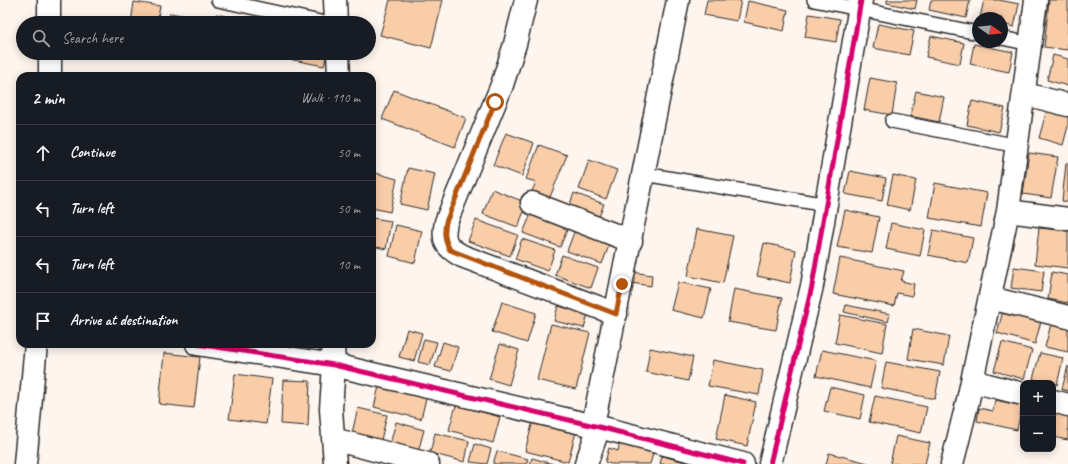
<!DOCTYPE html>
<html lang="en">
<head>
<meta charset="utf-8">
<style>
	:root { --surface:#171b24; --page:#242831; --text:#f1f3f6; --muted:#9ea1a6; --line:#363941 }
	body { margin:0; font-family:Caveat,sans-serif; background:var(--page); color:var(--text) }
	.controls { position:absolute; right:12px; bottom:12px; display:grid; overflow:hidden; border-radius:8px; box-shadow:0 2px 10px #0003 }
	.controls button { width:36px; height:36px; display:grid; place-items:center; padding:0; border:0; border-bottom:1px solid var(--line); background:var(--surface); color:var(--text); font:20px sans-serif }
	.compass { position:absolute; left:972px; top:12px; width:36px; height:36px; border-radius:50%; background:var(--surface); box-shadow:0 2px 10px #0003; rotate:104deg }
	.stop { position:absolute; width:12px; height:12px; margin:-9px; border:3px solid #b45309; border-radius:50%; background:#fff }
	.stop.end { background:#b45309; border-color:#fff; box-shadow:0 1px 4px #0008 }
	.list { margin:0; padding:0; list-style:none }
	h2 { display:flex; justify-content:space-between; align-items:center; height:52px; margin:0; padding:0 16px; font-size:17px }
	h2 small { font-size:13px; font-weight:400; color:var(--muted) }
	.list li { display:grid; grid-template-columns:26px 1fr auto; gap:12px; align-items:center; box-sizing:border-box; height:56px; padding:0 16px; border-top:1px solid var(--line) }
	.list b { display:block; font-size:15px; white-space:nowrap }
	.list em { font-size:13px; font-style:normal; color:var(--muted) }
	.icon { flex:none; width:22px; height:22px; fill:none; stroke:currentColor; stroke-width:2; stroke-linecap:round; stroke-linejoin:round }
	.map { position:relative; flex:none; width:1068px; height:464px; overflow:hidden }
	.search { position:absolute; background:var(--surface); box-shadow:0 2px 10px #0003; left:16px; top:16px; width:360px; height:44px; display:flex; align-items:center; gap:10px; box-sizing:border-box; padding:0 14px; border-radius:22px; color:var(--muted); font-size:15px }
	.panel { position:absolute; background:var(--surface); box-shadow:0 2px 10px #0003; left:16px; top:72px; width:360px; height:276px; border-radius:12px }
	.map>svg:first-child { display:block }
	.building { fill:#facda9; stroke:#2b2b2b }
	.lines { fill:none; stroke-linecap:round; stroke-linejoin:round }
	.lane-casing { stroke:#2b2b2b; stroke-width:16 }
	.street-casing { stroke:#2b2b2b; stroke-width:25 }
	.lane { stroke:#fff; stroke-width:13 }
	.street { stroke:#fff; stroke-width:22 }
	.cycleway-casing { stroke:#fff; stroke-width:8 }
	.cycleway { stroke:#d6006c; stroke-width:5 }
	.route { stroke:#b45309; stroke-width:5 }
</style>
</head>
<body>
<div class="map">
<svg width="1068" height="464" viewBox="0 0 1068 464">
	<rect width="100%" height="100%" fill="#fef5ee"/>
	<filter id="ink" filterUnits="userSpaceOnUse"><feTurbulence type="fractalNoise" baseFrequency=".025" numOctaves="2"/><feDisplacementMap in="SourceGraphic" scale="8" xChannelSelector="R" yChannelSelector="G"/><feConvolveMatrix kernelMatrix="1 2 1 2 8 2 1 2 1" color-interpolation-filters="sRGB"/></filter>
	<g filter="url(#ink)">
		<path class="building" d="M 390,0 L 443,0 L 431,48 L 380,35 Z
			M 707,0 L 741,0 L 737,21 L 704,15 Z
			M 887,0 L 917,0 L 915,9 L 887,3 Z
			M 931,0 L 970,0 L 966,18 L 929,10 Z
			M 984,0 L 999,0 L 1019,4 L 1014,27 L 1002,24 L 1002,18 L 980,18 Z
			M 1049,0 L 1068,0 L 1068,50 L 1044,47 Z
			M 748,1 L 788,10 L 784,31 L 744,22 Z
			M 134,2 L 160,6 L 157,23 L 131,23 Z
			M 170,13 L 199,18 L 198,23 L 168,23 Z
			M 216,14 L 243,20 L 243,23 L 215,23 Z
			M 809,14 L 840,19 L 836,42 L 805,37 Z
			M 878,24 L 914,31 L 909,55 L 873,48 Z
			M 931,36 L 964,43 L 960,64 L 926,57 Z
			M 974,44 L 1013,52 L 1009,72 L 970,64 Z
			M 284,53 L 327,53 L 324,66 L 283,58 Z
			M 1053,55 L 1068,59 L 1068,86 L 1047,80 Z
			M 870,78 L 897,83 L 892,115 L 864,110 Z
			M 394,90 L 466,118 L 455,147 L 382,119 Z
			M 916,91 L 944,97 L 939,122 L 910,116 Z
			M 972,101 L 1005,108 L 999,132 L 967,125 Z
			M 1047,109 L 1068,115 L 1068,126 L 1063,145 L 1039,138 Z
			M 506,133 L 534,143 L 522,176 L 493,165 Z
			M 539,145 L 567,155 L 548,202 L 530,196 L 536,182 L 526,179 Z
			M 1029,153 L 1058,157 L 1051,198 L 1023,194 Z
			M 589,160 L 617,170 L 606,199 L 579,189 Z
			M 1066,163 L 1068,163 L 1068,202 L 1062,201 Z
			M 408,168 L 435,174 L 427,210 L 400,204 Z
			M 850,171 L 886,178 L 882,201 L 845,194 Z
			M 372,172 L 397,179 L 390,212 L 372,208 Z
			M 893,175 L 916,180 L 910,210 L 887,205 Z
			M 935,183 L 987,193 L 981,227 L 929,218 Z
			M 492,189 L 527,203 L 518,227 L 483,214 Z
			M 574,193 L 604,204 L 597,222 L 567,212 Z
			M 533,209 L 570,223 L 560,247 L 523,233 Z
			M 845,210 L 879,217 L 872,253 L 837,247 Z
			M 372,218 L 391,221 L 386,249 L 372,246 Z
			M 476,220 L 518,235 L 510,256 L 468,241 Z
			M 891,223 L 925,230 L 920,256 L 886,249 Z
			M 396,225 L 422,231 L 415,263 L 389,256 Z
			M 576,227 L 611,240 L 602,264 L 567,251 Z
			M 1039,228 L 1068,231 L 1068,268 L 1035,264 Z
			M 697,229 L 733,236 L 723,283 L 688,276 Z
			M 933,230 L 973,238 L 968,263 L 928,255 Z
			M 522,239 L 555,250 L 548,271 L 515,259 Z
			M 764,243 L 796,250 L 790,283 L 757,276 Z
			M 562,255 L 598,268 L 591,288 L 555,275 Z
			M 840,258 L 904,271 L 901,281 L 914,284 L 912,296 L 897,293 L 894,306 L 833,294 Z
			M 1014,267 L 1044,271 L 1041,292 L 1011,288 Z
			M 632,272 L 652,275 L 651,286 L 631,283 Z
			M 1052,272 L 1068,275 L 1068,303 L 1048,299 Z
			M 678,282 L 711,289 L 704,318 L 671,310 Z
			M 734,289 L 782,298 L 776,330 L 728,322 Z
			M 502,302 L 536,313 L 527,343 L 492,332 Z
			M 846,305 L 890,314 L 888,322 L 844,312 Z
			M 558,306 L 588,314 L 584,328 L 554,321 Z
			M 1003,311 L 1041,321 L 1035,344 L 997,333 Z
			M 840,315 L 887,324 L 882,353 L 835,343 Z
			M 551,324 L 590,333 L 576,389 L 537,380 Z
			M 1051,324 L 1068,328 L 1068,352 L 1045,347 Z
			M 407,329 L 422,333 L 414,361 L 399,357 Z
			M 913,329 L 949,336 L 944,365 L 908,359 Z
			M 424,339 L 437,342 L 430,365 L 418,362 Z
			M 443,342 L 458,347 L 451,371 L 435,367 Z
			M 1002,342 L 1032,350 L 1024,379 L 994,371 Z
			M 500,344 L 519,350 L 509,385 L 489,379 Z
			M 650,348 L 693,357 L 688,381 L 646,372 Z
			M 822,350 L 876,361 L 870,388 L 816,376 Z
			M 164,353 L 200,357 L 194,408 L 159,404 Z
			M 1040,353 L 1063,358 L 1057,385 L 1033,379 Z
			M 713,360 L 763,370 L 759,395 L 708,386 Z
			M 886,362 L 940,372 L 935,399 L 881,388 Z
			M 1068,366 L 1068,391 L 1062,389 Z
			M 235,374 L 272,379 L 266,424 L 229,419 Z
			M 283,380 L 310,381 L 308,426 L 281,424 Z
			M 380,382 L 427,394 L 421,419 L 374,407 Z
			M 830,387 L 865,395 L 860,419 L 824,411 Z
			M 725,395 L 756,402 L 747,446 L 716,439 Z
			M 875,396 L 927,407 L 921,433 L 869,422 Z
			M 995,400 L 1022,406 L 1017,430 L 977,421 L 979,408 L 993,411 Z
			M 456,405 L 500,417 L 493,443 L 449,430 Z
			M 358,408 L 387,415 L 381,440 L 352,433 Z
			M 1053,410 L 1068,414 L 1068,440 L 1053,437 Z
			M 533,421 L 576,432 L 568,462 L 525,451 Z
			M 396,422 L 424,430 L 418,452 L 390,444 Z
			M 435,433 L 469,441 L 465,462 L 430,453 Z
			M 896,436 L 930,443 L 925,464 L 890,464 Z
			M 620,441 L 654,450 L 650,464 L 611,464 L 605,462 L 609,448 L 618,451 Z
			M 475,444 L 491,449 L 487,464 L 470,462 Z
			M 497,451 L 528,459 L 526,464 L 493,464 Z
			M 829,453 L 872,464 L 826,464 Z
			M 662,456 L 689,463 L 688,464 L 660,464 Z
			M 532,458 L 553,464 L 530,464 Z"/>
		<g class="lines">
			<g class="lane-casing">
				<path id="lane" d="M 218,0 L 325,23
					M 814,0 L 978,33
					M 1002,38 L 1031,44
					M 892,121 L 1018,146
					M 644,174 L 827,205"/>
			</g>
			<g class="street-casing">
				<path id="street" d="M 49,0 L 49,23
					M 335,0 L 336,23
					M 526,0 L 515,44 L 502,85 L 446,222 C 442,240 445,247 462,256 L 616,314
					M 50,53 L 50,76
					M 338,53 L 339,76
					M 1025,94 L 1068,105
					M 532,203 L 631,241
					M 1008,211 L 1068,219
					M 990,298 L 1068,317
					M 197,344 L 334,365 L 599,427 L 743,464
					M 333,344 L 334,365 L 331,409 L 335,464
					M 972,381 L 1023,394
					M 1053,401 L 1068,405
					M 593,425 L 678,0
					M 333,439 L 428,464
					M 25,464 L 36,344
					M 586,464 L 599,427
					M 770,464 L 812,286 L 861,0
					M 952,464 L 968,400 L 1008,211 L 1036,0"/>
			</g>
			<use href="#lane" class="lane"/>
			<use href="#street" class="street"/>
			<g class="cycleway-casing">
				<path id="cycleway" d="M 197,344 L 334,365 L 599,427 L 743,464
					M 770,464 L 812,286 L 861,0"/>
			</g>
			<use href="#cycleway" class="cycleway"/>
		</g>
	</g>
	<g class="lines" filter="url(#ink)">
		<path class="route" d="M 495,102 L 446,222 C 444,233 444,240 450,250 L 616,314 L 622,284"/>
	</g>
</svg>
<div class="controls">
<button>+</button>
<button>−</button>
</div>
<svg class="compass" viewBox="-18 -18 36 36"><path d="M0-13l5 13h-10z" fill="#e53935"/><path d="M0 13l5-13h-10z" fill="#9ea1a6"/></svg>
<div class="stop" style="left:495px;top:102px"></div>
<div class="stop end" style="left:622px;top:284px"></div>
<div class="search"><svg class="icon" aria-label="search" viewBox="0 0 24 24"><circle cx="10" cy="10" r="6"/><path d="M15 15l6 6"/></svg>Search here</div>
<section class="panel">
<h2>2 min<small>Walk · 110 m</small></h2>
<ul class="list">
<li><svg class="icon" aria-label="ahead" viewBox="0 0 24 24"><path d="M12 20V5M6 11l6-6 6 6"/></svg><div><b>Continue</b></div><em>50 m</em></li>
<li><svg class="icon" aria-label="left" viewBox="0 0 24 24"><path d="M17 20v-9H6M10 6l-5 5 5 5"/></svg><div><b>Turn left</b></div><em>50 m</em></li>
<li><svg class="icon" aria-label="left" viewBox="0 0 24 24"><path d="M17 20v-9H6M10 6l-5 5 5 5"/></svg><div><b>Turn left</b></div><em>10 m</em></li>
<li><svg class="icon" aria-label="arrive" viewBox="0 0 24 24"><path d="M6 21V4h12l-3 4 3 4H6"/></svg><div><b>Arrive at destination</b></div></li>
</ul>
</section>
</div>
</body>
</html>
